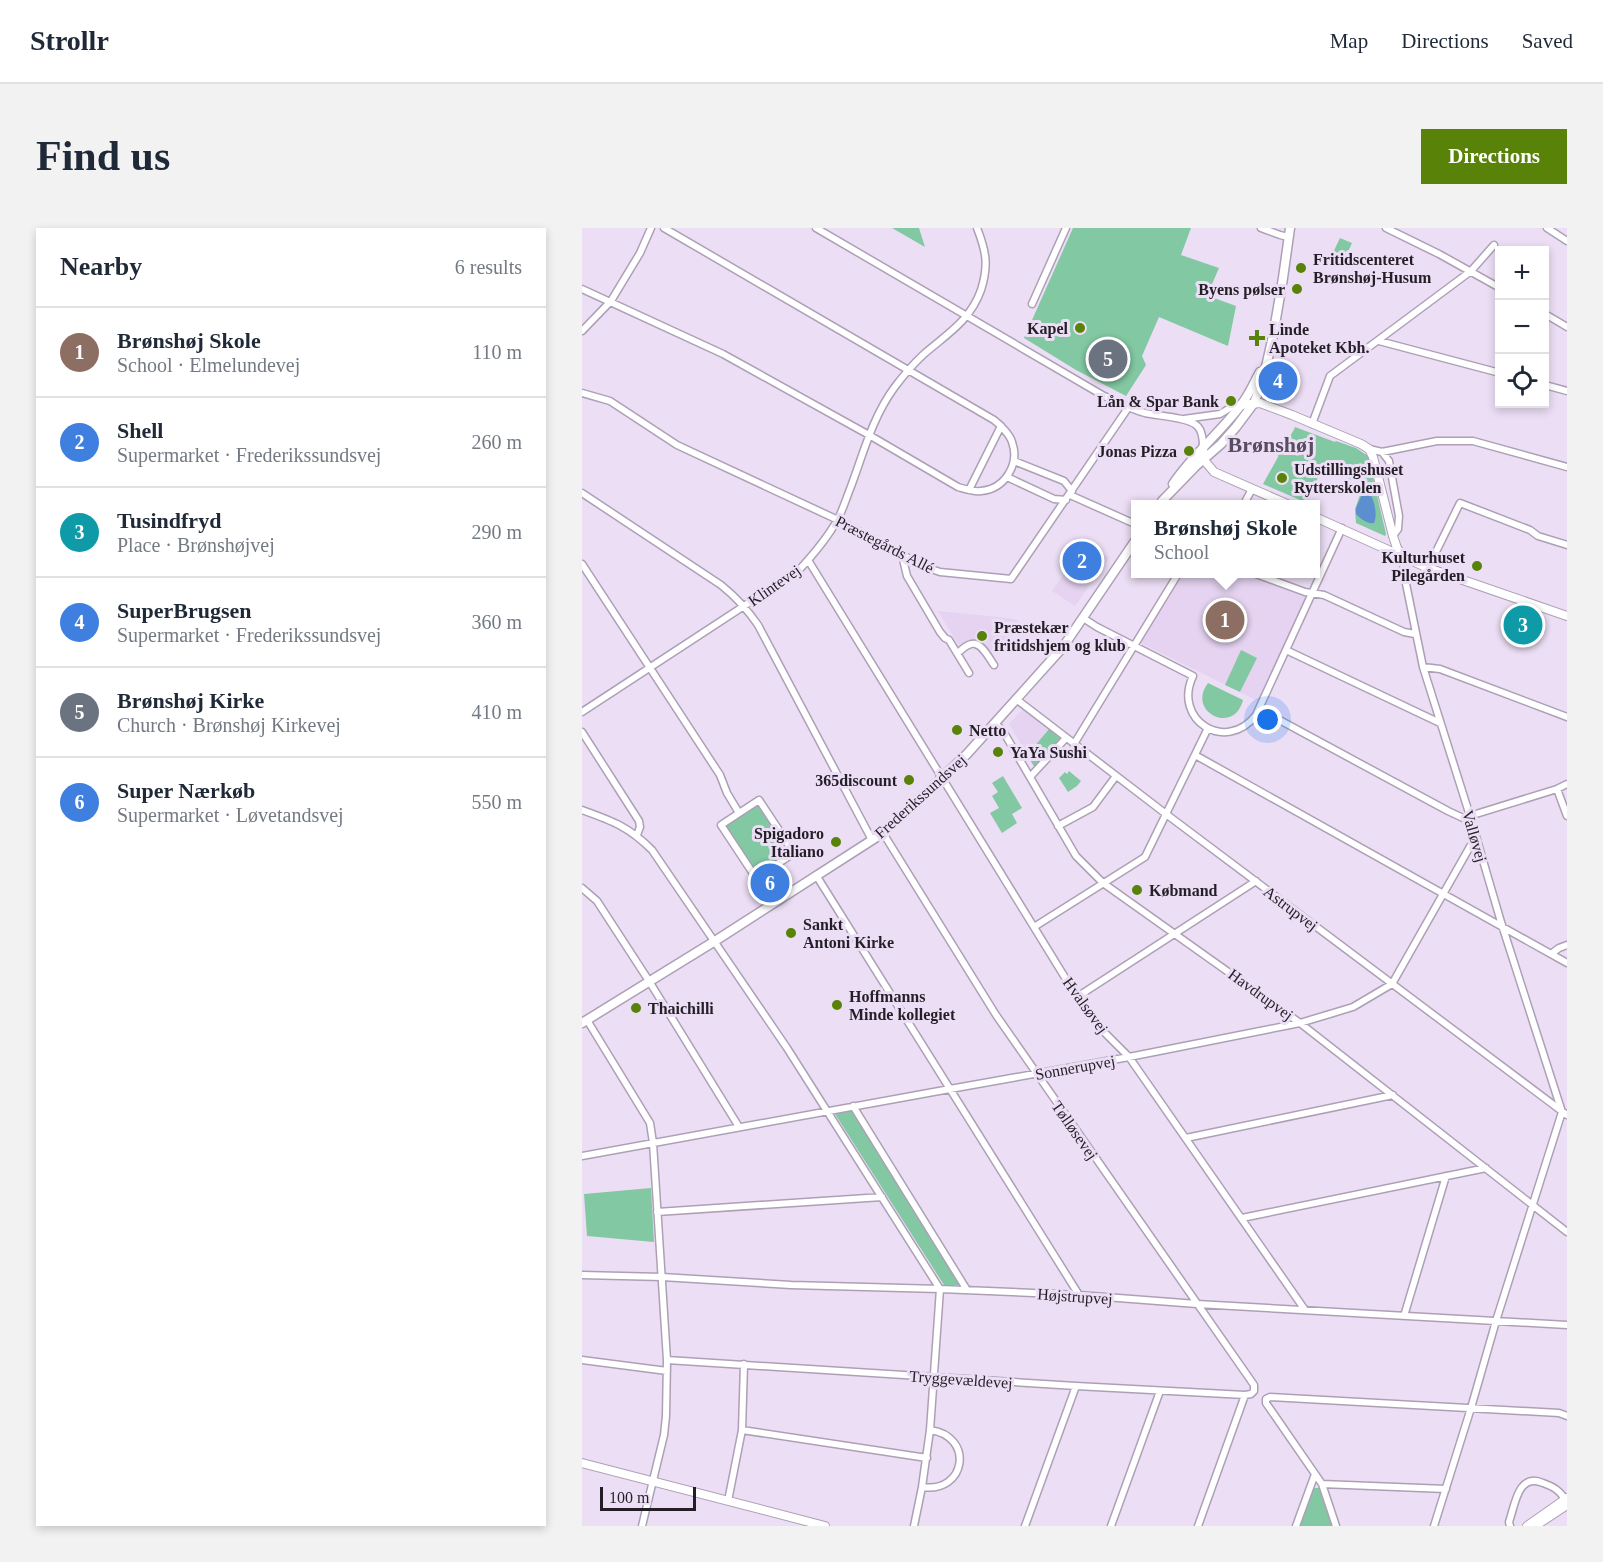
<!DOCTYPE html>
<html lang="en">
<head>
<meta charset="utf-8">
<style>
	:root { --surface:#fff; --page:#f2f2f3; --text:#1f2937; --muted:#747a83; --line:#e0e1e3; --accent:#588208 }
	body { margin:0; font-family:"Times New Roman",serif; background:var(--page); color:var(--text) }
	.controls { position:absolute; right:18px; top:18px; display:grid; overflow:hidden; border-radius:0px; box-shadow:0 3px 9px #0003 }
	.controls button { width:54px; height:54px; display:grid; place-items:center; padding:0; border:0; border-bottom:2px solid var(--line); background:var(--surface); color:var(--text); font:30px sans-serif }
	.scale { position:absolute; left:18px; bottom:15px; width:96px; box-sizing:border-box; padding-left:6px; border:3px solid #241f27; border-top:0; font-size:16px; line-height:21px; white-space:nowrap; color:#241f27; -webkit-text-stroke:4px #ecdef5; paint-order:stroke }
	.you { position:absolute; left:686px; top:492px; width:21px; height:21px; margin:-15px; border:4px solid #fff; border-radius:50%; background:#1a73e8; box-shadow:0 0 0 9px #1a73e833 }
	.badge { display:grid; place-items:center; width:39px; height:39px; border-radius:50%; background:var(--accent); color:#fff; font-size:20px; font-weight:700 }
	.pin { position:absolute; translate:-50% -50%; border:3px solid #fff; box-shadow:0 2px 6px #0006 }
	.popup { position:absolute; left:549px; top:272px; width:189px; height:78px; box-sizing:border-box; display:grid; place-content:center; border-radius:0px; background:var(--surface); filter:drop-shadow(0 2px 4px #0005); font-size:20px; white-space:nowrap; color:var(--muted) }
	.popup b { font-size:22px; color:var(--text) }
	.popup::after { content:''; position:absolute; left:50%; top:100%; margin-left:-12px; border:12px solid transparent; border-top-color:var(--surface) }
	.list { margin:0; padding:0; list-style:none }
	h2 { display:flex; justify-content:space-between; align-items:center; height:78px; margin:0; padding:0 24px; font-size:26px }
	h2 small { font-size:20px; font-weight:400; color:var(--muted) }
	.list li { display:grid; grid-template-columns:39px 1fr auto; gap:18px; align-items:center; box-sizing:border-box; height:90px; padding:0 24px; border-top:2px solid var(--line) }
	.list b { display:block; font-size:22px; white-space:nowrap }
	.list p { margin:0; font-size:20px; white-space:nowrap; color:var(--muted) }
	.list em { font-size:20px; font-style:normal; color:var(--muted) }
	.icon { flex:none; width:33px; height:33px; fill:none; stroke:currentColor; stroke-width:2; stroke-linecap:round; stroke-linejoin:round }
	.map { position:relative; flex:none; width:985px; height:1298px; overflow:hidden; border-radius:0px }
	header { display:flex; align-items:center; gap:36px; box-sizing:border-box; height:84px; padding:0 30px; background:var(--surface); border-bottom:2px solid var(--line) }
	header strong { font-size:28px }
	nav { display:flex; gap:33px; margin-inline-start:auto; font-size:21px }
	.intro { display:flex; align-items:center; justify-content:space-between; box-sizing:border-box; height:144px; padding:0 36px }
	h1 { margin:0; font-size:42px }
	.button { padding:15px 27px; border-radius:0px; background:var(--accent); color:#fff; font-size:21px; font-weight:700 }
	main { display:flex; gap:36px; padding:0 36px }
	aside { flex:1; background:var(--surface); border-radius:0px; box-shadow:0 3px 9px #0003 }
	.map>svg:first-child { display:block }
	.built { fill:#e5d3f1 }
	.green { fill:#82c8a2 }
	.water { fill:#5c8ed0 }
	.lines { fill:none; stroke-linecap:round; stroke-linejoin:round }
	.minor-casing { stroke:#ada0b6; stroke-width:9 }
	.tertiary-casing { stroke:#ada0b6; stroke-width:10 }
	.secondary-casing { stroke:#ada0b6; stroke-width:11 }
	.minor { stroke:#fff; stroke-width:6 }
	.tertiary { stroke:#fff; stroke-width:8 }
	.secondary { stroke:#fff; stroke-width:8 }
	.poi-dot { fill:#588208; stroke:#ecdef5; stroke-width:2 }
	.labels { text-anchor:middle; stroke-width:6; stroke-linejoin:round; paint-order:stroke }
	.poi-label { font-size:16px; font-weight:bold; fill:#241f27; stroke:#ecdef5; text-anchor:start }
	.street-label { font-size:16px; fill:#241f27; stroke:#ecdef5 }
	.district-label { font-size:22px; font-weight:bold; fill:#584c60; stroke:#ecdef5 }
</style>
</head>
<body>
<header>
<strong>Strollr</strong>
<nav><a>Map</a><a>Directions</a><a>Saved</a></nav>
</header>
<div class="intro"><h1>Find us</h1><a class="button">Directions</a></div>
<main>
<aside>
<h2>Nearby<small>6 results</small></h2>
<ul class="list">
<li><span class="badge" style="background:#8d6e63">1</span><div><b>Brønshøj Skole</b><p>School · Elmelundevej</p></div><em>110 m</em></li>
<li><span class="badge" style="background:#3f7fe0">2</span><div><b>Shell</b><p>Supermarket · Frederikssundsvej</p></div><em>260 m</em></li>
<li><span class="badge" style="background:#0f9aa8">3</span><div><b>Tusindfryd</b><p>Place · Brønshøjvej</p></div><em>290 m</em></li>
<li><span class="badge" style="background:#3f7fe0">4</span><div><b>SuperBrugsen</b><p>Supermarket · Frederikssundsvej</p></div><em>360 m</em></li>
<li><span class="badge" style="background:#6b7280">5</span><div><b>Brønshøj Kirke</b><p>Church · Brønshøj Kirkevej</p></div><em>410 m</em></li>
<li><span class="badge" style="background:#3f7fe0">6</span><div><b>Super Nærkøb</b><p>Supermarket · Løvetandsvej</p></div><em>550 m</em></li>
</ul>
</aside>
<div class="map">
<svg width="985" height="1298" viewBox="0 0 985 1298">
	<rect width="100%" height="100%" fill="#ecdef5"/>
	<path class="built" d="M 504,316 L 527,330 L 493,378 L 470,363 Z
		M 601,346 L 662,346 L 724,370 L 676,473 L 559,415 Z
		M 356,383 L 426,390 L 436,392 L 434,403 L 412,426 L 399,415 L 391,413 L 378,420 Z
		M 440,482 L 467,501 L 445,526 L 427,496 Z"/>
	<path class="green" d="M 310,0 L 337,0 L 343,19 Z
		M 491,0 L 609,0 L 599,27 L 637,40 L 627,63 L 632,70 L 654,78 L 646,118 L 577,89 L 560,128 L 564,137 L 544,168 L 494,142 L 442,110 Z
		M 758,10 L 770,15 L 760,37 L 748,31 Z
		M 713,199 L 753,214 L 754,213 L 774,220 L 786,228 L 804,306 L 803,308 L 774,295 L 773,281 L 780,261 L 779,256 L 777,255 L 740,240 L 725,275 L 681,256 L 696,229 C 695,213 701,217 708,208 C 710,205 712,202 713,199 Z
		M 659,422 L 675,430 L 658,464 L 643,457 Z
		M 626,455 L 661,472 C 652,508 604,484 626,455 Z
		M 467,501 L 479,511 L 453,540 L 445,527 Z
		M 487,543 L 499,553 L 495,558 L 486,564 L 477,550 L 483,544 L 485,546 Z
		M 421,548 L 440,580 L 430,586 L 435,595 L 420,605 L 408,585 L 417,580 L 410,568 L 416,564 L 410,555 Z
		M 176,576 L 209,623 L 173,645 L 142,597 Z
		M 269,882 L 378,1054 L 378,1057 L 362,1057 L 253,886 Z
		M 69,960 L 72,1014 L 5,1008 L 2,966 Z
		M 731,1260 L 737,1260 L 750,1298 L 718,1298 Z"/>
	<path class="water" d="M 786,263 C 792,270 796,286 792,295 C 785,296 779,291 774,286 L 774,280 L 781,264 Z"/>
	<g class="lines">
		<g class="minor-casing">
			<path id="minor" d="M 82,0 L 412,192 L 419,198
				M 234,0 L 522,168 C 536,174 548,181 563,185 C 576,188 605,189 614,197 C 620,201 621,212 621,219
				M 679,0 L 698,7 L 706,9
				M 804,0 L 857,26 L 918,60
				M 965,0 L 985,13
				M 0,61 L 141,126 L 287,207 L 376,259 C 383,261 391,264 399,263 C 423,261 438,236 430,214 C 428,207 423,203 419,198 L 387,262
				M 450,76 L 484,0
				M 963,86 L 985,99
				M 0,103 L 29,73 L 58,25 L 69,0
				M 797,113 L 918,145
				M 963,157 L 985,163
				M 0,165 L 28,173 L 95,217 L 256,292 L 343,339 L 358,344 L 429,351 L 546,180
				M 602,191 L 638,186 L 648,180 L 659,177
				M 730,196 L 748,148 L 889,43 L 912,17
				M 787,221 L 800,224 L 855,213 L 891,213 L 985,239
				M 800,224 L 807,233 L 817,288 L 816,301 L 811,308
				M 432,233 L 482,253 L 490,263
				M 425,249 L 472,271 L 484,272
				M 0,265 L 139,357 C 154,369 165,381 176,397 L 290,612
				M 488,267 L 553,296
				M 662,276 L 670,261
				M 320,327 L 325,348 L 358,404 L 363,410 L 367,412 L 387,445
				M 824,329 L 821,341 L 841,439 L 888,588 L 919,694 L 980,884 L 914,1093 L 889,1180 L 852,1298
				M 226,332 L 495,769 L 515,797 L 547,829 L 723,1082
				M 0,336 L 138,547 L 145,565 L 157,585
				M 846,340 L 878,275 L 948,302 L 956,308 L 985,317
				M 674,346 L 723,364 L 742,367 L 822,404 L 833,406
				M 501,390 L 515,399 L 611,448 C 590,492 644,526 674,487 L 760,300
				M 704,422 L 858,495
				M 376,425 C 379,422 385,417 389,416 C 399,413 407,430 412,437
				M 841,439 L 858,441 L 985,489
				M 434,471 L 584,586 L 985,887
				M 677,481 L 866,583 L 881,590 L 975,561 L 985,556
				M 0,484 L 217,342 C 230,328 247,307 256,291 C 261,281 264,271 268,261 C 281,227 290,190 312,160 C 321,148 331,136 342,126 C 365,106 388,93 399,62 C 407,37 404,23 395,0
				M 413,495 L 421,503 L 494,628 L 521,655 L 718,795 L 985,1004
				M 0,504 L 57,593 L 58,599 L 55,607
				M 492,516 L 596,346
				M 613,527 L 985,735
				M 448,549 L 484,510
				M 975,561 L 985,588
				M 177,572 L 212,625 L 174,650 L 139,597 Z
				M 0,582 C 31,593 47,599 70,622 L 205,820 L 358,1061 L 348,1202 L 340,1259 L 332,1298
				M 476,598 L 511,579 L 534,548
				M 191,638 L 207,664
				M 234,647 L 497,1067
				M 0,660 L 15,673 L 67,753 L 157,899
				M 452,699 L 563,629 L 626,500
				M 969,726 L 977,720 L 985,717
				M 495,769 L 674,653
				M 5,792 L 68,895 L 71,915 L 85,1132 L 84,1188 L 82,1207 L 60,1298
				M 271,878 L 385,1062
				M 604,910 L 811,867
				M 0,928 L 368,861 L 547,829 L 718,795 L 771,779 L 810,756 L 894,608
				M 75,984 L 300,969
				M 660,990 L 904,940
				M 0,1047 L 80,1049 L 209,1057 L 358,1061 L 497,1067 L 615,1076 L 985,1097
				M 822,1088 L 864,948
				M 0,1132 L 85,1143
				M 85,1132 L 494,1158 L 663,1167 L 669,1166 L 672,1163 L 672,1157 L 414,787 L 301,605
				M 160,1202 L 345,1230
				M 740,1256 L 864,1261
				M 340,1259 C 384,1266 393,1208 348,1202
				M 146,1273 L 160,1202 L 162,1136
				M 443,1298 L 494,1158
				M 529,1298 L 578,1163
				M 616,1298 L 663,1167
				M 714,1298 L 733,1246
				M 754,1298 L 740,1256 L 684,1175 L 684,1171 L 688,1169 L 977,1185 L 985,1188
				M 928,1298 L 927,1294 C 933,1277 936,1244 961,1255 C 972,1259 977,1262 983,1271"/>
		</g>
		<g class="tertiary-casing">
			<path id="tertiary" d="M 659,177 L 678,175 L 710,187 L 779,216 L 787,221 L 791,229 L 811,308 L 815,320 L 820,327
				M 621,220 L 622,232 L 632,244 L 705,276
				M 733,289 L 846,340 L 985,388
				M 0,1235 L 243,1298
				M 945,1298 L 985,1270
				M 953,1298 L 985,1277"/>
		</g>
		<g class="secondary-casing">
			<path id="secondary" d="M 591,256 C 610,227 638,205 659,177 C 667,167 672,155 678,144
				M 580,273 L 615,237 L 639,216 L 654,199 L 672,175 L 681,152 L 691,108 L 701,50 L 708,0
				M 0,795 L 133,713 L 301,605 L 385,526 L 481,419 L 553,313"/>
		</g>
		<use href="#minor" class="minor"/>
		<use href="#tertiary" class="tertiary"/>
		<use href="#secondary" class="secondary"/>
	</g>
	<g class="poi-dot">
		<circle cx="719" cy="40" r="6"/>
		<circle cx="715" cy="61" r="6"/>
		<circle cx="498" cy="100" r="6"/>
		<path d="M672 101h6v6h6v6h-6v6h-6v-6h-6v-6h6z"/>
		<circle cx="649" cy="173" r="6"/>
		<circle cx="607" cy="223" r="6"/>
		<circle cx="700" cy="250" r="6"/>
		<circle cx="895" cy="338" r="6"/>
		<circle cx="400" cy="408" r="6"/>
		<circle cx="375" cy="502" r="6"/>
		<circle cx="416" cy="524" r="6"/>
		<circle cx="327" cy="552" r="6"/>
		<circle cx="254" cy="614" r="6"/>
		<circle cx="555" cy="662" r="6"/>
		<circle cx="209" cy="705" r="6"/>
		<circle cx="255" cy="777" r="6"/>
		<circle cx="54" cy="780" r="6"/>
	</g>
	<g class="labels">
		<g class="poi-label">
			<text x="731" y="37">Fritidscenteret<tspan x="731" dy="18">Brønshøj-Husum</tspan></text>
			<text x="703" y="67" text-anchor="end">Byens pølser</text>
			<text x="486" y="106" text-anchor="end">Kapel</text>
			<text x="687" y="107">Linde<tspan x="687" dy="18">Apoteket Kbh.</tspan></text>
			<text x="637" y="179" text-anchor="end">Lån &amp; Spar Bank</text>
			<text x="595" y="229" text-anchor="end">Jonas Pizza</text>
			<text x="712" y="247">Udstillingshuset<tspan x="712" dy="18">Rytterskolen</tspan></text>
			<text x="883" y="335" text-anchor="end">Kulturhuset<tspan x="883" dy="18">Pilegården</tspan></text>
			<text x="412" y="405">Præstekær<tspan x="412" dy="18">fritidshjem og klub</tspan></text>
			<text x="387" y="508">Netto</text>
			<text x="428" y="530">YaYa Sushi</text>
			<text x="315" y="558" text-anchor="end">365discount</text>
			<text x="242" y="611" text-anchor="end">Spigadoro<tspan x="242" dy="18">Italiano</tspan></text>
			<text x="567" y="668">Købmand</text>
			<text x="221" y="702">Sankt<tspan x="221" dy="18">Antoni Kirke</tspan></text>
			<text x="267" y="774">Hoffmanns<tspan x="267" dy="18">Minde kollegiet</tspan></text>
			<text x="66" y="786">Thaichilli</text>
		</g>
		<g class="street-label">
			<text transform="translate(303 316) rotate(27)" y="6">Præstegårds Allé</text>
			<text transform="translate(192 357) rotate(-35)" y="6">Klintevej</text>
			<text transform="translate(338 568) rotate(-42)" y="6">Frederikssundsvej</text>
			<text transform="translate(893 608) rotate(74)" y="6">Valløvej</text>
			<text transform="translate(709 680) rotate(37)" y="6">Astrupvej</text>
			<text transform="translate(679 766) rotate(36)" y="6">Havdrupvej</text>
			<text transform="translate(504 777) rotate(54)" y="6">Hvalsøvej</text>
			<text transform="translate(493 839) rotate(-10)" y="6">Sonnerupvej</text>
			<text transform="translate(493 902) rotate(55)" y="6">Tølløsevej</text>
			<text transform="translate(493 1068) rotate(4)" y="6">Højstrupvej</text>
			<text transform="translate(379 1151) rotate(4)" y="6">Tryggevældevej</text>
		</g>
		<g class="district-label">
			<text x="689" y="224">Brønshøj</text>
		</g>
	</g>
</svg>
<div class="controls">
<button>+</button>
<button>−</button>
<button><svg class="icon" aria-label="locate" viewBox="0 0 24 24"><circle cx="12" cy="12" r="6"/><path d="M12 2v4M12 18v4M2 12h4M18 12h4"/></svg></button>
</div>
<div class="scale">100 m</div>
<div class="you"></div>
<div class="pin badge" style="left:643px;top:392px;background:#8d6e63">1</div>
<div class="popup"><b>Brønshøj Skole</b>School</div>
<div class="pin badge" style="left:500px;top:333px;background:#3f7fe0">2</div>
<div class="pin badge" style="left:941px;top:397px;background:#0f9aa8">3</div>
<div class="pin badge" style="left:696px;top:153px;background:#3f7fe0">4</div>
<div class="pin badge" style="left:526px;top:131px;background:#6b7280">5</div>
<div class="pin badge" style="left:188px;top:655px;background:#3f7fe0">6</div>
</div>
</main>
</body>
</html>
